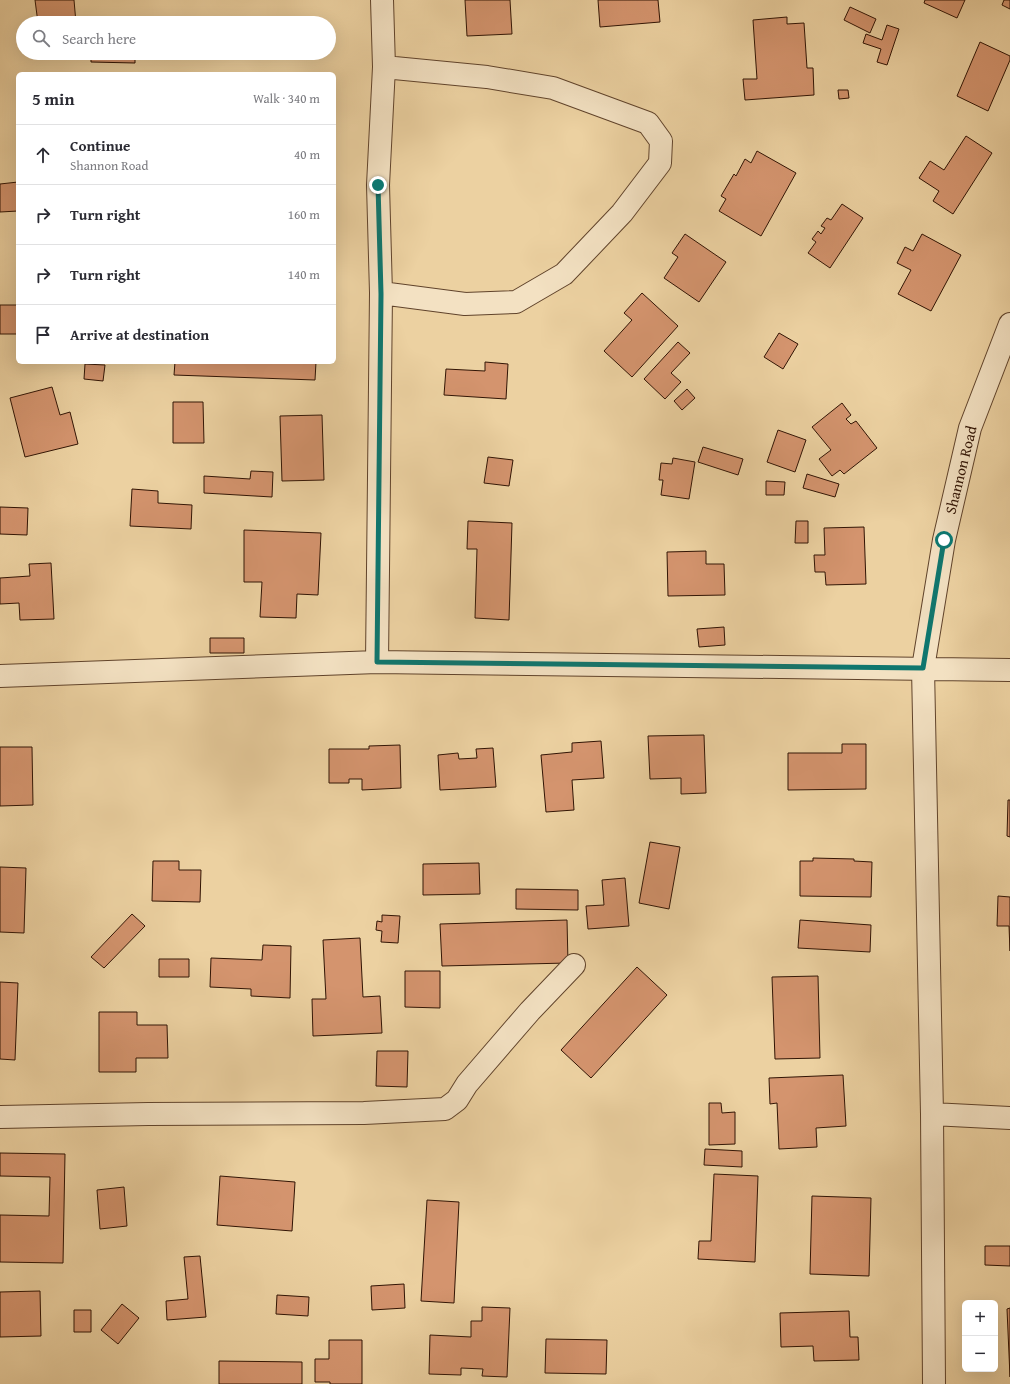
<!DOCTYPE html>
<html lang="en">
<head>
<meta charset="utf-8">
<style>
	:root { --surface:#fff; --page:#f2f2f3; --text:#2b2b33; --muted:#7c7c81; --line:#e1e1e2 }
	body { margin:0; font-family:"Gentium Book Plus",serif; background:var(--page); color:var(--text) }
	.controls { position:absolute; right:12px; bottom:12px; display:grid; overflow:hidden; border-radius:6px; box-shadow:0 4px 16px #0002 }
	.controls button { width:36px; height:36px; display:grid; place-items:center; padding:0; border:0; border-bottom:1px solid var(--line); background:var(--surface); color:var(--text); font:20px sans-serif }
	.stop { position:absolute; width:12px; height:12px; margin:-9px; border:3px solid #0f766e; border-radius:50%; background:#fff }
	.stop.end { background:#0f766e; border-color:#fff; box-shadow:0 1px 4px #0008 }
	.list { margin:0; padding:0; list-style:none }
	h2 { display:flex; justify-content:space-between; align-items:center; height:52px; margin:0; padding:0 16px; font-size:17px }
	h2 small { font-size:13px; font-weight:400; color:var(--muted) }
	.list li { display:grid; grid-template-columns:26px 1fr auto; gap:12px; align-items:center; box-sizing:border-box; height:60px; padding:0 16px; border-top:1px solid var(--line) }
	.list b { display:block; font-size:15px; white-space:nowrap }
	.list p { margin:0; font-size:13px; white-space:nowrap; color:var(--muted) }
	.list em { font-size:13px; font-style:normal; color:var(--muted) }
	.icon { flex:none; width:22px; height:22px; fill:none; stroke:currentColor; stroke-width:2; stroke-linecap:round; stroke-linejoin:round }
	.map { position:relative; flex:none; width:1010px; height:1384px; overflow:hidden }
	.search { position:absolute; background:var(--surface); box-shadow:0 4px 16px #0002; left:16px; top:16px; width:320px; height:44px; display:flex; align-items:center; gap:10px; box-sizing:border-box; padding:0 14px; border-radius:22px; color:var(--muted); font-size:15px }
	.panel { position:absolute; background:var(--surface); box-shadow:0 4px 16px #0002; left:16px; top:72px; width:320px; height:292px; border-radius:6px }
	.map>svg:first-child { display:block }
	.building { fill:#d4946e; stroke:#311404 }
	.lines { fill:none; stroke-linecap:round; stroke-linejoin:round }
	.minor-casing { stroke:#60432b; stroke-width:24 }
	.minor { stroke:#f3e1c2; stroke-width:22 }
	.route { stroke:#0f766e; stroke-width:5 }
	.labels { text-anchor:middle; stroke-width:3; stroke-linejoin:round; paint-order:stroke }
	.street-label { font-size:15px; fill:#311404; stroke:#f3e1c2 }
</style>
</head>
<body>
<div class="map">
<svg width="1010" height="1384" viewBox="0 0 1010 1384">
	<rect width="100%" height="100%" fill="#ecd1a1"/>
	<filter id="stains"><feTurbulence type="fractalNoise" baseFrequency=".005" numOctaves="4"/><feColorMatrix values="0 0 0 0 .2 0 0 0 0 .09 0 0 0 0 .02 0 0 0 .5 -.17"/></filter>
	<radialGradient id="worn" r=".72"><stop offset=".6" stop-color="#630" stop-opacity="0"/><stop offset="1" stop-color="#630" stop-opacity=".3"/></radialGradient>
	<path class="building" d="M 35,0 L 74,0 L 76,23 L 38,23 Z
		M 465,0 L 510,0 L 512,34 L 467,36 Z
		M 598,0 L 658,0 L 660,22 L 600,27 Z
		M 925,0 L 965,0 L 957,18 L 924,3 Z
		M 1004,0 L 1010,0 L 1010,9 L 1002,5 Z
		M 850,7 L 876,19 L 870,33 L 844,20 Z
		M 787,17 L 787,24 L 804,23 L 807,68 L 813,68 L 814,95 L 745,100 L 743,79 L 757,79 L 753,20 Z
		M 887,25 L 899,29 L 887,65 L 877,62 L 881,49 L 863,43 L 866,34 L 882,40 Z
		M 980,42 L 1010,56 L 1010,60 L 988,111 L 957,96 Z
		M 91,53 L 135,53 L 135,63 L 91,62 Z
		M 838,90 L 848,90 L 849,98 L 839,99 Z
		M 966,136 L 992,153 L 953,214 L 933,201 L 939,191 L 919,178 L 930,161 L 944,170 Z
		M 757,151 L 796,173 L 761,236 L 719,211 L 726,199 L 721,196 L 734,174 L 736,176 L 745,159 L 751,163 Z
		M 18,182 L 18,211 L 0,212 L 0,184 Z
		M 842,204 L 863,218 L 830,268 L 808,253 L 816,242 L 812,239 L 818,231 L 821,234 L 825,228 L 821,226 L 827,218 L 831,220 Z
		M 685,234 L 726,262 L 699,302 L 664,278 L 678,257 L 672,253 Z
		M 922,234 L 961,255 L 931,311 L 898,294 L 911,270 L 897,263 L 905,247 L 913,251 Z
		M 642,293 L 678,326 L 632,377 L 604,351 L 632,320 L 624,313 Z
		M 0,305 L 18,305 L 18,334 L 0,334 Z
		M 779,333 L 798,344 L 783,369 L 764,357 Z
		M 678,342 L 690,353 L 671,373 L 681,382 L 665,399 L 644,379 Z
		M 175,362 L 316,362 L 315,380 L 174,375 Z
		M 485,362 L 508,364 L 506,399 L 444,395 L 446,369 L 485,371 Z
		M 85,364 L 105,365 L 103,381 L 84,379 Z
		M 52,387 L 60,415 L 70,412 L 78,444 L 25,457 L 10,398 Z
		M 687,389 L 695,398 L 682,410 L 674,401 Z
		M 173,402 L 203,402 L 204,443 L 173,443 Z
		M 842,403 L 851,415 L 846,419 L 851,424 L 856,421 L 877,448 L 844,474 L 840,470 L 832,476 L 819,459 L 831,450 L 812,427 Z
		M 322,415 L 324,480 L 282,481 L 280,416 Z
		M 778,430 L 806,440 L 795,472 L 767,462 Z
		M 703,447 L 743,459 L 738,475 L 698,462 Z
		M 488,457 L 513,460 L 509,486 L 484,483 Z
		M 673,458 L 695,462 L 689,499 L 661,495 L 663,480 L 659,480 L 661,463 L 672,464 Z
		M 251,471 L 273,472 L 272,497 L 204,493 L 204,476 L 250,479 Z
		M 807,474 L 839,484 L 835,497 L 803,488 Z
		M 766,481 L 785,482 L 784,495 L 766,495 Z
		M 132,489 L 158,491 L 158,503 L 192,505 L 191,529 L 130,526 Z
		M 0,507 L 28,508 L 27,535 L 0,534 Z
		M 468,521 L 512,523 L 509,620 L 475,618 L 477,549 L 467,549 Z
		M 796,521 L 808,521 L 808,543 L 795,543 Z
		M 864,527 L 866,584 L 826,585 L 825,572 L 815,572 L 814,555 L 825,555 L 824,528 Z
		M 244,530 L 321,533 L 318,595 L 297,594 L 296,618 L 260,617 L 262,582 L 244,582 Z
		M 706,551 L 706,564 L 724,564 L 725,595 L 668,596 L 667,552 Z
		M 51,563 L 54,619 L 20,620 L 19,603 L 0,604 L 0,578 L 30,576 L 29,564 Z
		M 724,627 L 725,645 L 699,647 L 697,629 Z
		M 210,638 L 244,638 L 244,653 L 210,653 Z
		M 704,735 L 706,793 L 681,794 L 681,778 L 650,779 L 648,736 Z
		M 601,741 L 604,778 L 572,780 L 574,810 L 546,812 L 541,755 L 572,752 L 572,743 Z
		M 842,744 L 866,744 L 866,789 L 788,790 L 788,753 L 842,753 Z
		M 400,745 L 401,788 L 362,790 L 362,779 L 349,779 L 349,783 L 329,783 L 329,749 L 369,749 L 369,746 Z
		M 0,747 L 32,747 L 33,805 L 0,806 Z
		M 493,748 L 496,787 L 440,790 L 438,755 L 458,753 L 459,759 L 477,758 L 476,749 Z
		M 1008,800 L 1010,800 L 1010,837 L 1007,836 Z
		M 650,842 L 680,847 L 669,909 L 639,903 Z
		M 813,858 L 854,859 L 854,861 L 872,862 L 871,897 L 800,896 L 800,861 L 813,861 Z
		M 153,861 L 179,861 L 179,870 L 201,870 L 200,902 L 152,901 Z
		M 479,863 L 480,894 L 423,895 L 423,864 Z
		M 0,867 L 26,868 L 24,933 L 0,932 Z
		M 625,878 L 629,926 L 588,929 L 586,906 L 604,905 L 602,880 Z
		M 516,889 L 578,890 L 578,910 L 516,909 Z
		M 998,896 L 1010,897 L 1010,951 L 1009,926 L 997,926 Z
		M 132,914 L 145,926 L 104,968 L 91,957 Z
		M 382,915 L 400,916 L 398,943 L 381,942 L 382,931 L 376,930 L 377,921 L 382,922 Z
		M 567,920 L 568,963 L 442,966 L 440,924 Z
		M 800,920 L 871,925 L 870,952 L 798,948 Z
		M 360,938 L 363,997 L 380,996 L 382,1033 L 313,1036 L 312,999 L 326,999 L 323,940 Z
		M 263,945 L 291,946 L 290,998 L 251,996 L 251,989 L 210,987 L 211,958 L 262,960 Z
		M 159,959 L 189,959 L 189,977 L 159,977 Z
		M 637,967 L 667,995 L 591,1078 L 561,1050 Z
		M 405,971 L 440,971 L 440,1008 L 405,1007 Z
		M 818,976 L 820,1058 L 775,1059 L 772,977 Z
		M 0,982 L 18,983 L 15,1060 L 0,1059 Z
		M 99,1012 L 137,1012 L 137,1025 L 167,1025 L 168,1058 L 136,1058 L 136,1072 L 99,1072 Z
		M 377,1051 L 408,1051 L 407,1087 L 376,1086 Z
		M 843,1075 L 846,1126 L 816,1128 L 817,1147 L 779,1149 L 777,1103 L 770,1104 L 769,1078 Z
		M 709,1103 L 721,1103 L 722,1113 L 735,1112 L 735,1144 L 709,1145 Z
		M 705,1149 L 742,1151 L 742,1167 L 704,1165 Z
		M 0,1153 L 65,1154 L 63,1263 L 0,1262 L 0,1215 L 49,1216 L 50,1177 L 0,1176 Z
		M 714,1174 L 758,1176 L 755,1262 L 698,1259 L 699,1241 L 711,1241 Z
		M 220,1176 L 295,1182 L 292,1231 L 217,1225 Z
		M 124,1187 L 127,1226 L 100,1229 L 97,1190 Z
		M 812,1196 L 871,1198 L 869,1276 L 810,1274 Z
		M 427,1200 L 459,1202 L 454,1303 L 421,1301 Z
		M 985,1246 L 1010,1246 L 1010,1266 L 985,1265 Z
		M 200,1256 L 206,1317 L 167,1320 L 166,1301 L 188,1299 L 184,1257 Z
		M 404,1284 L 405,1308 L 372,1310 L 371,1286 Z
		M 40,1291 L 41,1336 L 0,1337 L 0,1292 Z
		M 277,1295 L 309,1297 L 308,1316 L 276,1314 Z
		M 122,1304 L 139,1318 L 118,1344 L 101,1330 Z
		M 482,1307 L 510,1308 L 507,1377 L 482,1376 L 483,1369 L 461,1368 L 461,1375 L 429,1374 L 430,1335 L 471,1337 L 471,1321 L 482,1321 Z
		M 1010,1308 L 1010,1377 L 1007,1309 Z
		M 74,1310 L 91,1310 L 91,1332 L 74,1332 Z
		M 849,1311 L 850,1337 L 858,1337 L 859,1360 L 814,1361 L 813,1346 L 781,1347 L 780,1313 Z
		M 546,1339 L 607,1340 L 606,1374 L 545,1373 Z
		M 329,1340 L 362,1340 L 362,1384 L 330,1384 L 330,1382 L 315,1382 L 315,1359 L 329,1359 Z
		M 219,1361 L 302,1362 L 302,1384 L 219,1384 Z"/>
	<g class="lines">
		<g class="minor-casing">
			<path id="minor" d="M 381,293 L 465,304 L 516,302 L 564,274 L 622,213 L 660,163 L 661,141 L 648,123 L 553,88 L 487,77 L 384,67
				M 377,662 L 381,293 L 378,185 L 384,67 L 382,0
				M 0,676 L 377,662 L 1010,670
				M 932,1114 L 1010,1118
				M 0,1117 L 148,1114 L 364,1113 L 445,1109 L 457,1100 L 467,1084 L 530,1011 L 574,965
				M 934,1384 L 932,1114 L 923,668 L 944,540 L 970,428 L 1010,324"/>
		</g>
		<use href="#minor" class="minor"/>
	</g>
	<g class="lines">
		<path class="route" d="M 378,185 L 381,294 L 377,662 L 923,668 L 944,540"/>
	</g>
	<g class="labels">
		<g class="street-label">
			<text transform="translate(961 470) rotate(-76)" y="5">Shannon Road</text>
		</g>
	</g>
	<rect width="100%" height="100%" filter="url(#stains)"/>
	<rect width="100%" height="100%" fill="url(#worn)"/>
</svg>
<div class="controls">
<button>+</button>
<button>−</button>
</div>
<div class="stop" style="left:944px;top:540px"></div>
<div class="stop end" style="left:378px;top:185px"></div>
<div class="search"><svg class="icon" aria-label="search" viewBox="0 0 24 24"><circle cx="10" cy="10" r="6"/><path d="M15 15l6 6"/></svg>Search here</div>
<section class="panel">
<h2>5 min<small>Walk · 340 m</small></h2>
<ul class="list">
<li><svg class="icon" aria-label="ahead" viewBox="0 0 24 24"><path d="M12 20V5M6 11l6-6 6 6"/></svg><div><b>Continue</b><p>Shannon Road</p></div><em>40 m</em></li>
<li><svg class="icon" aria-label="right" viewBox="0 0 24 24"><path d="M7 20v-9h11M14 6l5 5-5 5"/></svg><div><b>Turn right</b></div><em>160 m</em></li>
<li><svg class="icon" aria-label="right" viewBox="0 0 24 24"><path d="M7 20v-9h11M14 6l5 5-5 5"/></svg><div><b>Turn right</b></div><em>140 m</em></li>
<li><svg class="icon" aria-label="arrive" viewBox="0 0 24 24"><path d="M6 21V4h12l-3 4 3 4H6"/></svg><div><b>Arrive at destination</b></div></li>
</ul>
</section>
</div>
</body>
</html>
